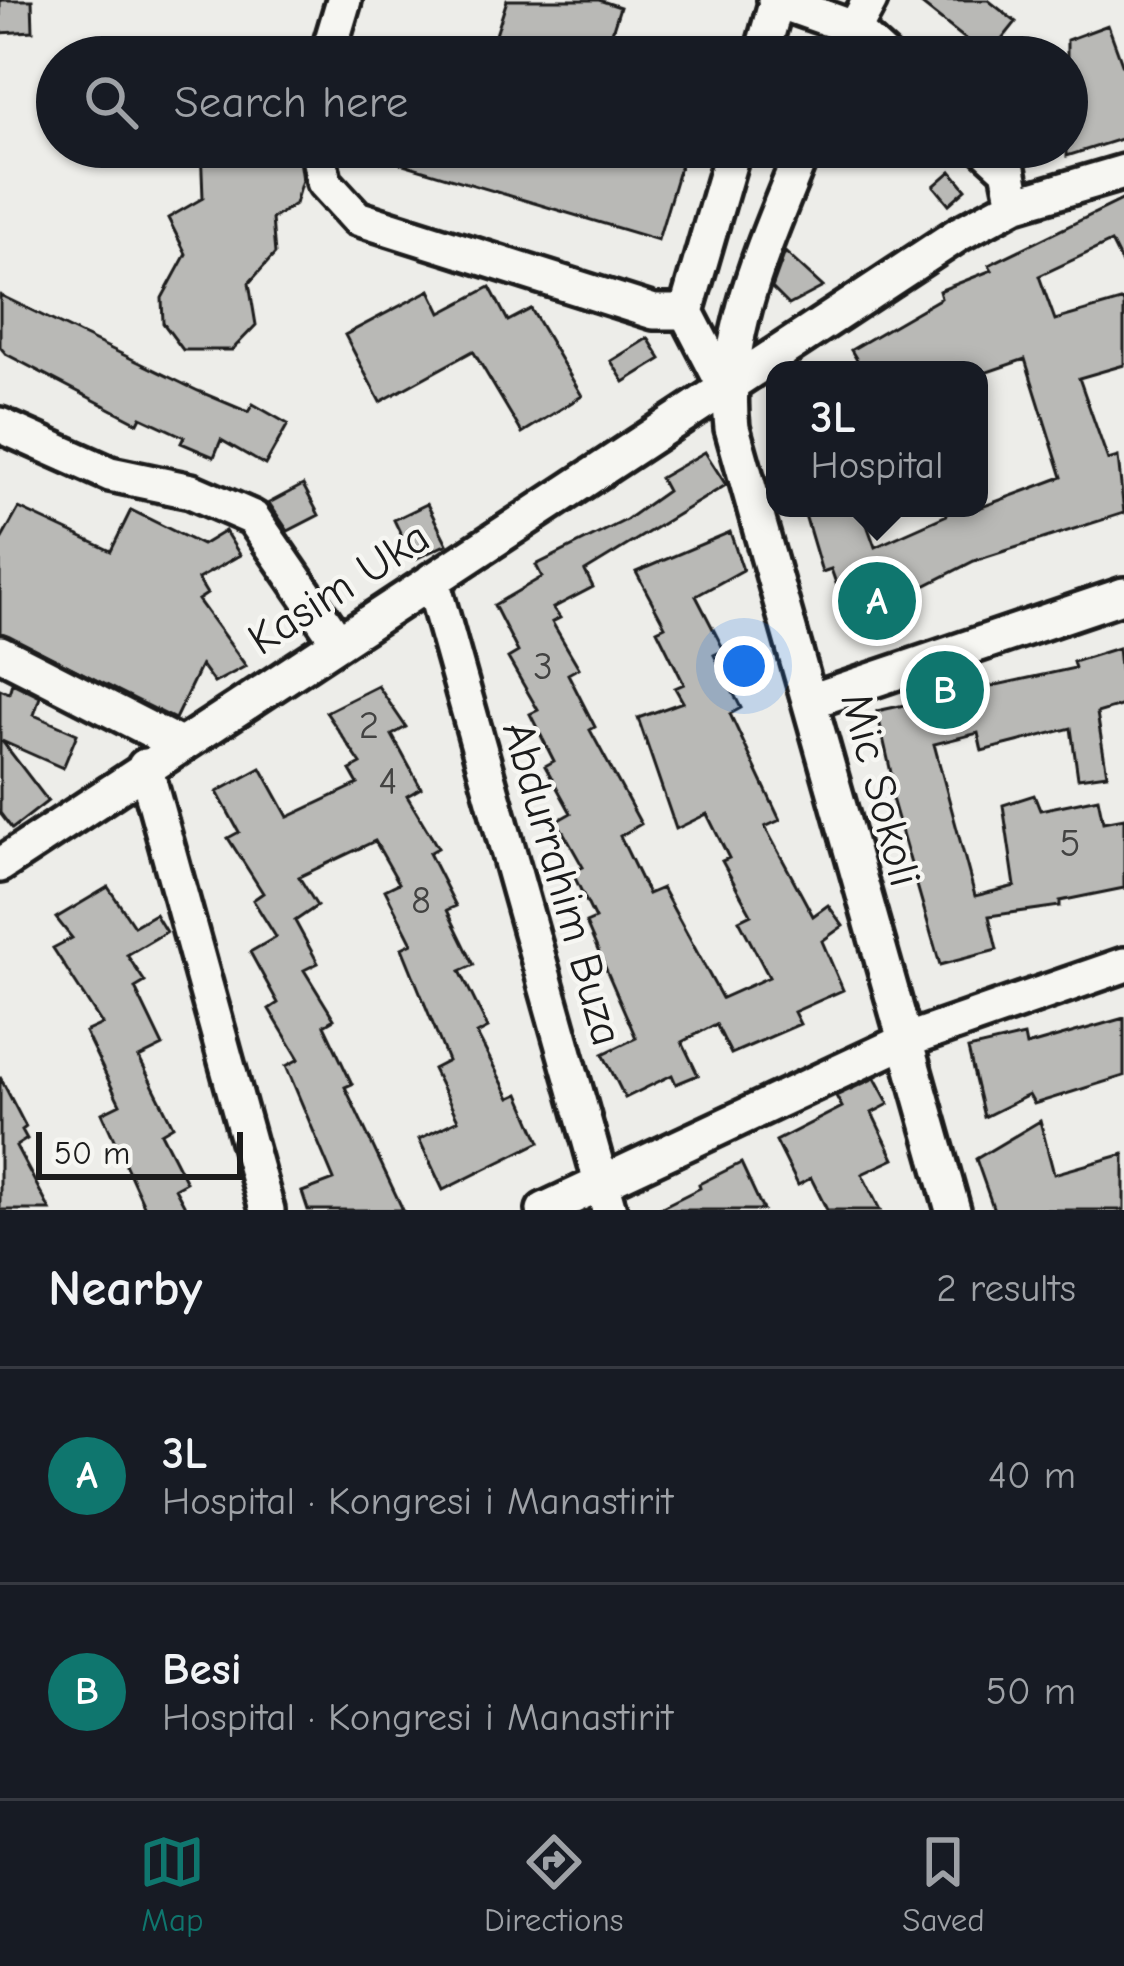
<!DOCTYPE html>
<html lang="en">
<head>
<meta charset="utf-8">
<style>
	:root { --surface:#171b24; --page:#20242c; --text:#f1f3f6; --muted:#9ea1a6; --line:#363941; --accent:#0f766e }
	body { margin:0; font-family:"Comic Neue",sans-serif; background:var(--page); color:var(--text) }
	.scale { position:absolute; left:36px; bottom:30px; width:207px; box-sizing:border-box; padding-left:12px; border:6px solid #1c1c1c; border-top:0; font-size:33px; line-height:42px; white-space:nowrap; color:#1c1c1c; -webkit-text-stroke:9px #f6f6f2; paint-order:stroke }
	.you { position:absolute; left:744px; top:666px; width:42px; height:42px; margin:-30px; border:9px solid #fff; border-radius:50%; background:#1a73e8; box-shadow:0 0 0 18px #1a73e833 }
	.badge { display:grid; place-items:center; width:78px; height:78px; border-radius:50%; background:var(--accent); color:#fff; font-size:39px; font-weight:700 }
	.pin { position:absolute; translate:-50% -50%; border:6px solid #fff; box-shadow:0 3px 12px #0006 }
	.popup { position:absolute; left:766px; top:361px; width:222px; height:156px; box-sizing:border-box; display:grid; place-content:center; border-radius:24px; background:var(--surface); filter:drop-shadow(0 3px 9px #0005); font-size:39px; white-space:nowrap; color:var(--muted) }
	.popup b { font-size:45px; color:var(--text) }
	.popup::after { content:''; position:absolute; left:50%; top:100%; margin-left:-24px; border:24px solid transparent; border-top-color:var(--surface) }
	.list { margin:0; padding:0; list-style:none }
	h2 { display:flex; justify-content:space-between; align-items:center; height:156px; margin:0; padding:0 48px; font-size:51px }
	h2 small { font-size:39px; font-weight:400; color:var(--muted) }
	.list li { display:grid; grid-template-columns:78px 1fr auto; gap:36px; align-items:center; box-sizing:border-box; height:216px; padding:0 48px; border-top:3px solid var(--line) }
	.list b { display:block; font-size:45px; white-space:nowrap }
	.list p { margin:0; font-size:39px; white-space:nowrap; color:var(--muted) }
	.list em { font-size:39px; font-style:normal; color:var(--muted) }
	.icon { flex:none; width:66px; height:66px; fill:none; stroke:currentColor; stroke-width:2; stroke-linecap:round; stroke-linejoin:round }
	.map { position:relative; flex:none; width:1124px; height:1210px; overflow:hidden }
	.search { position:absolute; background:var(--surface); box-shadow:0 3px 9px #0004; left:36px; right:36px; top:36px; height:132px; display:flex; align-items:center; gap:30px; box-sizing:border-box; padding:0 42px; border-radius:66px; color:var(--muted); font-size:45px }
	.sheet { height:588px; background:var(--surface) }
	nav { display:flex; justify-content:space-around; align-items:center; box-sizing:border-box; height:168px; border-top:3px solid var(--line); background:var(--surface); font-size:33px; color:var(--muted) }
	nav a { display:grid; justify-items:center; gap:6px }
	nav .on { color:var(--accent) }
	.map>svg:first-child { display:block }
	.building { fill:#b9b9b6; stroke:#1c1c1c; stroke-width:3 }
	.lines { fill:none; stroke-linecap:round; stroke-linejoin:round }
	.minor-casing { stroke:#1c1c1c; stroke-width:42 }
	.minor { stroke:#f6f6f2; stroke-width:33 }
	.labels { text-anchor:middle; stroke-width:9; stroke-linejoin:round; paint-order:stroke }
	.number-label { font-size:39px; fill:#434342 }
	.street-label { font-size:45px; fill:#1c1c1c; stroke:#f6f6f2 }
</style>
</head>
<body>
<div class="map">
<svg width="1124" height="1210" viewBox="0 0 1124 1210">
	<rect width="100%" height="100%" fill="#edede9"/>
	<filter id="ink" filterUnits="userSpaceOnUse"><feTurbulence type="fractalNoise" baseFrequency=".00833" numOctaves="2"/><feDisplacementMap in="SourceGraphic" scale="24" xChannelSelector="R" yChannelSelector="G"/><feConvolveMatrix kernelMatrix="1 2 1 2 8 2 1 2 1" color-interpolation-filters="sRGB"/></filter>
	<g filter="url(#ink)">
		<path class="building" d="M 0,0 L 32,0 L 33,31 L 0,33 Z
			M 507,0 L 599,0 L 620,7 L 604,57 L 489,57 Z
			M 916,0 L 988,0 L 1016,22 L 988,57 Z
			M 1108,25 L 1124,69 L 1124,138 L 1067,156 L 1067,40 Z
			M 201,147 L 297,147 L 302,180 L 295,204 L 272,219 L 275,254 L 249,283 L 256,325 L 232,350 L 183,350 L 163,323 L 162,298 L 186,254 L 168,218 L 203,198 Z
			M 367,147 L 686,147 L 658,240 L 366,153 Z
			M 951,171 L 966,189 L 949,204 L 934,186 Z
			M 1124,199 L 1124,268 L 1111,242 L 1039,276 L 1055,320 L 1124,300 L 1124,365 L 1079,378 L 1108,460 L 1118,457 L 1124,513 L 974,561 L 905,596 L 911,614 L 854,634 L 831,569 L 822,572 L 803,508 L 861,508 L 875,547 L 947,515 L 945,508 L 979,508 L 1062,477 L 1025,359 L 979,375 L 979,370 L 863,370 L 851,350 L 941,298 L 939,291 L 992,270 L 989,265 Z
			M 785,252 L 823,287 L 789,305 L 772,288 Z
			M 490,287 L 508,321 L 531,309 L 582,396 L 522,433 L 473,351 L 380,402 L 345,335 L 430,290 L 441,313 Z
			M 0,295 L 198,391 L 248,412 L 253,404 L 288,424 L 265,465 L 221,440 L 214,457 L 181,443 L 184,437 L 141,417 L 138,423 L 6,354 L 0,347 Z
			M 648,338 L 661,359 L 624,382 L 611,361 Z
			M 705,452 L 726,485 L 585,571 L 593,587 L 553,608 L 560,618 L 552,622 L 579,668 L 568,674 L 595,727 L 590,730 L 641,824 L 620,836 L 648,894 L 662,888 L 722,998 L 769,977 L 739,920 L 751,914 L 722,861 L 729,858 L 707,814 L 676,829 L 638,718 L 683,702 L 675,688 L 684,684 L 657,630 L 665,626 L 636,572 L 730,532 L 743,570 L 696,596 L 724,650 L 714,655 L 741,708 L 730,714 L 780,820 L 765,827 L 813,916 L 828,905 L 843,926 L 822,941 L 843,990 L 794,1012 L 800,1024 L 731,1054 L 716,1024 L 682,1042 L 698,1075 L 676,1084 L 672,1075 L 625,1098 L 603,1054 L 636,1038 L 586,923 L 595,919 L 572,872 L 583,867 L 557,821 L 571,813 L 545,766 L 554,761 L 530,714 L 538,710 L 508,658 L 518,652 L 494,605 L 542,577 L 536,565 L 626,520 L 667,491 L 660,478 Z
			M 303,485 L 319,515 L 288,531 L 269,503 Z
			M 427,504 L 447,544 L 413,560 L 394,520 Z
			M 19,508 L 111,551 L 131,510 L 202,545 L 225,531 L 240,555 L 198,579 L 207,594 L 198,600 L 246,666 L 214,683 L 201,665 L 175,719 L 0,632 L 0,542 Z
			M 1118,648 L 1124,705 L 1097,713 L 1107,774 L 1078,778 L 1071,728 L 982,751 L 978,733 L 934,744 L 975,896 L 1015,886 L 1003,805 L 1034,795 L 1040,810 L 1098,798 L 1103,822 L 1124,818 L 1124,888 L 1060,901 L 1060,906 L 989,916 L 997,950 L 940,965 L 889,788 L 894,786 L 877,711 L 1075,668 L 1073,662 Z
			M 12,683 L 40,697 L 34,715 L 77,734 L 63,768 L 2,741 L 48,801 L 12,829 L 0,813 L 0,689 L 9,693 Z
			M 378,686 L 406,727 L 392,735 L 421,788 L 407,796 L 438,848 L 429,853 L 456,906 L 447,910 L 474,965 L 460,971 L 488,1028 L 477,1034 L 510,1098 L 519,1094 L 540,1142 L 443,1190 L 419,1139 L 458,1120 L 433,1069 L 448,1061 L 402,948 L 412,943 L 385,890 L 399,883 L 375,841 L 299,877 L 317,906 L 295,921 L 318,963 L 304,970 L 334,1019 L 324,1025 L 352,1084 L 345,1087 L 403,1210 L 308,1210 L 302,1192 L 334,1180 L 286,1066 L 299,1059 L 269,1009 L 278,1003 L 250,952 L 276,937 L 253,900 L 263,893 L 228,838 L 239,832 L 217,792 L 261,768 L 288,817 L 358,784 L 350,770 L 361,764 L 326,712 Z
			M 108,887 L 134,926 L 155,914 L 166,932 L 127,955 L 145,982 L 135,988 L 163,1046 L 139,1058 L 173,1126 L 161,1133 L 186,1182 L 175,1188 L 187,1210 L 146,1210 L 102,1113 L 120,1104 L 85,1032 L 102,1024 L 53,948 L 72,938 L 56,918 Z
			M 1124,1018 L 1124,1076 L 1034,1104 L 1029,1095 L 984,1117 L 968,1049 L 1024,1036 L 1026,1046 Z
			M 0,1077 L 26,1127 L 22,1130 L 27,1139 L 16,1146 L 50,1210 L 0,1210 Z
			M 875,1078 L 889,1104 L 872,1113 L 894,1159 L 862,1174 L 880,1210 L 827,1210 L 811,1178 L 798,1185 L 776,1141 L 842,1107 L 836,1096 Z
			M 1040,1121 L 1054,1174 L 1124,1154 L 1124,1210 L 994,1210 L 976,1159 Z
			M 741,1163 L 763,1210 L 656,1210 L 700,1188 L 699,1184 Z"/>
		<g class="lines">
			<g class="minor-casing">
				<path id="minor" d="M 775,0 L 851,27 L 884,57
					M 327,57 L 344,0
					M 761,57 L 777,0
					M 839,57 L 870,0
					M 317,147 L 324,182 L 357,218 L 654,312 L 686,312 L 727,391
					M 804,147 C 770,234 721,334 732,428 L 953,1210
					M 984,147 L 1008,169 L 1015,204
					M 686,312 L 734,147
					M 0,425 L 110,474 L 191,491 L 253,518 L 337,640
					M 432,580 L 609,1210
					M 0,653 L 178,744
					M 811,701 L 1124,595
					M 145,766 L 267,1210
					M 0,865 L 959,234 L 1015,204 L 1124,172
					M 544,1210 L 905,1041 L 1124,965"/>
			</g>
			<use href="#minor" class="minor"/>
		</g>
	</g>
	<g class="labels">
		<g class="number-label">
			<text x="543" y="679">3</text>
			<text x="369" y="738">2</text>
			<text x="388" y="794">4</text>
			<text x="1070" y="856">5</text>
			<text x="421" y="913">8</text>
		</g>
		<g class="street-label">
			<text transform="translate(338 587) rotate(-33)" y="16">Kasim Uka</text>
			<text transform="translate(882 789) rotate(75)" y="16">Mic Sokoli</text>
			<text transform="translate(564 883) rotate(74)" y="16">Abdurrahim Buza</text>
		</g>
	</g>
</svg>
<div class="scale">50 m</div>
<div class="you"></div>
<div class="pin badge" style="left:877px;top:601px">A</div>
<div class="popup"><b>3L</b>Hospital</div>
<div class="pin badge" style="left:945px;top:690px">B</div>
<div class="search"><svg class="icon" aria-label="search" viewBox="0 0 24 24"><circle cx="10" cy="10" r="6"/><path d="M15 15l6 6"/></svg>Search here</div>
</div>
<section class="sheet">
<h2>Nearby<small>2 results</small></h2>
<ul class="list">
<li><span class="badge">A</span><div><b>3L</b><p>Hospital · Kongresi i Manastirit</p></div><em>40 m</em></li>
<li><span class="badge">B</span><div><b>Besi</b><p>Hospital · Kongresi i Manastirit</p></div><em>50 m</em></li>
</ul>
</section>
<nav>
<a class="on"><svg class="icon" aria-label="map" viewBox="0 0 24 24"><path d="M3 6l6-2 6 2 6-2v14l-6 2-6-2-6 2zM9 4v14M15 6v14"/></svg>Map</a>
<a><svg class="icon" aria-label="directions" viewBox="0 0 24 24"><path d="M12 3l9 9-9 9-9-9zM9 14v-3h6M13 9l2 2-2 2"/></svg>Directions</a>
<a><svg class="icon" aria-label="saved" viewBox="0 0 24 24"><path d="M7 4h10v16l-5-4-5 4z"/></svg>Saved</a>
</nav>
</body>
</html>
